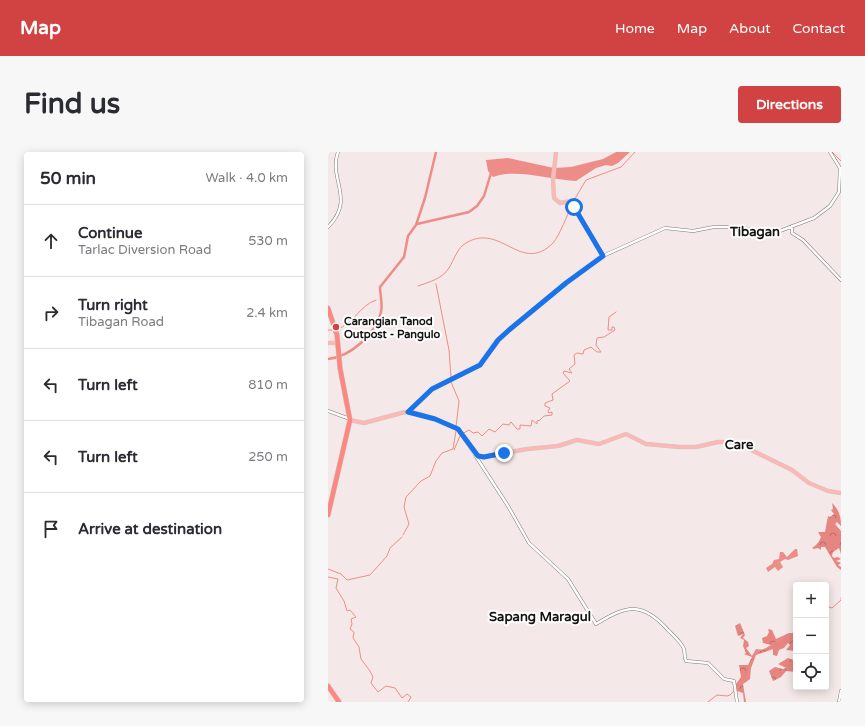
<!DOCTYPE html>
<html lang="en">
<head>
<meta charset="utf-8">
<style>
	:root { --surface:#fff; --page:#f7f7f7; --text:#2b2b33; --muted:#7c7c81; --line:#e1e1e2; --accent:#d14243 }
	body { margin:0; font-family:"Varela Round",sans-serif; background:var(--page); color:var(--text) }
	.controls { position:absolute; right:12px; bottom:12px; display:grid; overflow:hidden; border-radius:4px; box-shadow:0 2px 10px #0003 }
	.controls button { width:36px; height:36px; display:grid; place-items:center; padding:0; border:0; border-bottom:1px solid var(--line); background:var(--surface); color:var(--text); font:20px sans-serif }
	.stop { position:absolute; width:12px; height:12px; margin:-9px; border:3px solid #1a73e8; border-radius:50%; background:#fff }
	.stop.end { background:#1a73e8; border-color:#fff; box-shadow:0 1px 4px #0008 }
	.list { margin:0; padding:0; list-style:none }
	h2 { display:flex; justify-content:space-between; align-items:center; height:52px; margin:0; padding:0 16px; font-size:17px }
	h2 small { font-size:13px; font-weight:400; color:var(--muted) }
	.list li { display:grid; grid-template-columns:26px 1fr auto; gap:12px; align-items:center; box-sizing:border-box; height:72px; padding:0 16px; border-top:1px solid var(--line) }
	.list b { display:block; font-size:15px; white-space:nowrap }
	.list p { margin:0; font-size:13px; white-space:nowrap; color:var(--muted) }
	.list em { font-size:13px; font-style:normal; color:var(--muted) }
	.icon { flex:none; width:22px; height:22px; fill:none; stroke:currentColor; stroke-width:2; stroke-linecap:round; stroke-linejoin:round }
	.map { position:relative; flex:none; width:513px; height:550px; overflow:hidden; border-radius:4px }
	header { display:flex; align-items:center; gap:24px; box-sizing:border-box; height:56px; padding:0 20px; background:var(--accent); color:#fff }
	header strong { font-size:19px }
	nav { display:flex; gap:22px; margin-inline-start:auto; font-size:14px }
	.intro { display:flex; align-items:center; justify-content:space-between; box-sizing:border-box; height:96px; padding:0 24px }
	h1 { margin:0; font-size:28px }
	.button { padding:10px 18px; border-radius:4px; background:var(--accent); color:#fff; font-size:14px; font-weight:700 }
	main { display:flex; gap:24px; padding:0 24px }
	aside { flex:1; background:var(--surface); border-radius:4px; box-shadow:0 2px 10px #0003 }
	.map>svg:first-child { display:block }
	.forest { fill:url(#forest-crowns) }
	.water { fill:#ee8c87 }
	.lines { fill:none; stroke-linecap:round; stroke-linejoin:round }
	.stream { stroke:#ee8c87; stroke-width:1 }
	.river { stroke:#ee8c87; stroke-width:2.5 }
	.minor-casing { stroke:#817776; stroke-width:3.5 }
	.major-casing { stroke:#cbcbca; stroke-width:4.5 }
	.highway-casing { stroke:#cbcbca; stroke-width:5.5 }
	.minor { stroke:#fff; stroke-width:2.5 }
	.major { stroke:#feb7b3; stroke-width:3.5 }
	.highway { stroke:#fe8781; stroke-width:4.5 }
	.route { stroke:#1a73e8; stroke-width:5 }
	.poi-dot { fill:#d14243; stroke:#fff; stroke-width:1.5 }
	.labels { text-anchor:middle; stroke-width:4; stroke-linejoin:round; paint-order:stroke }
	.poi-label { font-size:11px; font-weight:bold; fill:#141110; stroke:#fff; text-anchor:start }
	.quarter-label { font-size:13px; font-weight:bold; fill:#141110; stroke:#fff }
</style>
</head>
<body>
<header>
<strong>Map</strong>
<nav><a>Home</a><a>Map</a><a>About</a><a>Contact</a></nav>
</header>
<div class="intro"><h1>Find us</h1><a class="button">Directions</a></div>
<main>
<aside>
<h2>50 min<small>Walk · 4.0 km</small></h2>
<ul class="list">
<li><svg class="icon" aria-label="ahead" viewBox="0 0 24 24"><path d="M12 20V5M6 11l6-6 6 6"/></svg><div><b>Continue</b><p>Tarlac Diversion Road</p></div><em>530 m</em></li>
<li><svg class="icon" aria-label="right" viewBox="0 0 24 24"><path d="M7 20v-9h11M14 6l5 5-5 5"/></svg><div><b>Turn right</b><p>Tibagan Road</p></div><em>2.4 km</em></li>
<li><svg class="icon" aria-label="left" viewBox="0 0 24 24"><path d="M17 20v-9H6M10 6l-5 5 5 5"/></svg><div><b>Turn left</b></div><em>810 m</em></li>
<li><svg class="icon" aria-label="left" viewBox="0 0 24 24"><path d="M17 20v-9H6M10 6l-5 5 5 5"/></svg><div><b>Turn left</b></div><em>250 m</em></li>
<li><svg class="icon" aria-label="arrive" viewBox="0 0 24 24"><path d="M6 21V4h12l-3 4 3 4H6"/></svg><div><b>Arrive at destination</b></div></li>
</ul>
</aside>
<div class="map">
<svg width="513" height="550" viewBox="0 0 513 550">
	<defs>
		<pattern id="forest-crowns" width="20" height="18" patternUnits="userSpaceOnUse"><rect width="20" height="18" fill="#e78680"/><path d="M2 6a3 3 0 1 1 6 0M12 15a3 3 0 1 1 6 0" fill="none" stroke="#ba6c67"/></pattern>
	</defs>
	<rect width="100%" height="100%" fill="#f4e9e8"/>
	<path class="forest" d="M 504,351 C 511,358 513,364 513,374 L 509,370 L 507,372 L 513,379 L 513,402 L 511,396 L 505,400 L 504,404 L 506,406 L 510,405 L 513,407 L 508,409 L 513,411 L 510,413 L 513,415 L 513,418 L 509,415 L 497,395 L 493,395 L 493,398 L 490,396 L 486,397 L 484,396 C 489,393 491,390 493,385 L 490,380 L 497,380 L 500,364 L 502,365 L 506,362 L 503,358 L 505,357 Z
		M 412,471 L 417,483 L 415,486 L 420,490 L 421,494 L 418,496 L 424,504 L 428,497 L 435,498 L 443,493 L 435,491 L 434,486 L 439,484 L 441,480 L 440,477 L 444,478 L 448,487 L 461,481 L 468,481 L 468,499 L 458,498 L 462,493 L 460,491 L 456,496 L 451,498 L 449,504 L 445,503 L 445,497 L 428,503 L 423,516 L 422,527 L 415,532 L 418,550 L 416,550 L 415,541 L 409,539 L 408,532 L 413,525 L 411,513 L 420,513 L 424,505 L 416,502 L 418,501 L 415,494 L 416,488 L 412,486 L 415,482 L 410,484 L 407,474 Z
		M 460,506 L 468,509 L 468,520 L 458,519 L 453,525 L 445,529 L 441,519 L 447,515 L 455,517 L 458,516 L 450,512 Z"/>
	<path class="water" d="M 288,0 L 302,0 L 290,11 L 284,14 L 278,13 L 268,16 L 248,29 C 225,28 187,16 165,25 L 160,19 L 158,8 L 180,6 L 226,16 L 243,15 L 275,7 Z
		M 467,397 L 469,397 L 470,404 L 460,408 L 457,407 L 452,410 L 455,415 L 450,419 L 447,415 L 440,420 L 438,416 L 444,412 L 446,408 L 451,407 L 452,400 L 455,400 L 459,405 Z"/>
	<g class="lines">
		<path class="stream" d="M 504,0 L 513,9
			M 245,50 L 258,28 L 293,15 L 307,0
			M 108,132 L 121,198 L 123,225
			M 90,134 C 101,130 114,127 121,116 C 126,108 129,96 138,91 C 173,70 193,123 225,91 C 232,83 239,63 244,53
			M 52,147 L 53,147
			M 9,177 C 25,173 32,153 48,148
			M 0,178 L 4,178
			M 123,230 L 131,249 L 128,275
			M 134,282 L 141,278 L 145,281 L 150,280 L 154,284 L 161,277 L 167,280 L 175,272 L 181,273 L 183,270 L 189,277 L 192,277 L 192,273 L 203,274 L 204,268 L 209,272 L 209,269 L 212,268 L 216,264 L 224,263 L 224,260 L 221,261 L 220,259 L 222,256 L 217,254 L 217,251 L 225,248 L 224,242 L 242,229 L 235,221 L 236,219 L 244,221 L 241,217 L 247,212 L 246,203 L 249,201 L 255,202 L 256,198 L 263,195 L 269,200 L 273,200 L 268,193 L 269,186 L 276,185 L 287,178 L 286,175 L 284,175 L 284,178 L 280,178 L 281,165 L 288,160
			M 126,298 L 132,284
			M 75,383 L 81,372 L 76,355 L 78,345 L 93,329 L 102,324 L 108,309 L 114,301 L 125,297 L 128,279
			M 0,417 L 13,422 L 19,428 L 42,423 L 59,404 L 62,396 L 74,385
			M 0,425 L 10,427 L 8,436 L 16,449 L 19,459 L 22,458 L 28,465 L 23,467 L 24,472 L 22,477 L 26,480 L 25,486 L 31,495 L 33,507 L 42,519 L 45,525 L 43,531 L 50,540 L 58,534 L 67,536 L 74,546 L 79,542 L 83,545 L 80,550
			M 513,446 L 513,447
			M 498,454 L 504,456 L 513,448
			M 423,511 L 429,499 C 444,498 452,482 468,482
			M 380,550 L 389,543 L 399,544 L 402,543 L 420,524 L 422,513"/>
		<path class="river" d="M 89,72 L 141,60 L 149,54 L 156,44 L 163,21
			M 0,207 C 22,205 48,182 53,160 C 55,152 52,143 52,135 L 76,105 L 80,84 L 88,73 L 97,46 L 108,0"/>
		<g class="minor-casing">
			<path id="minor" d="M 464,74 L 464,81 L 475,88 L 513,128
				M 0,75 C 28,47 0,27 10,0
				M 275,104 L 337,76 L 365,79 L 386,75 L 399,75 L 423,77 L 444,82 L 486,66 L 502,54 L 511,40 L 512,16 L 502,0
				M 0,259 L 22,267
				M 147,303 L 180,354 L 201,391 L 240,427 L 268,472 C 299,453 314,449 340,478 C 345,483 354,491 356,497 C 357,501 356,505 358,509 L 380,511 L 396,527 L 406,529 L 409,550
				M 511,550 L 513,539"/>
		</g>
		<g class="major-casing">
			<path id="major" d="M 0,191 L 10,191
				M 80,260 L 103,238 L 152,213 L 171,188 L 181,178 L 238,131 L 275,104 L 243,49 L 232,51 L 226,46 L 225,28 L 228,0
				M 22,268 L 36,271 L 77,260 L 88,261 L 107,267 L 130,277 L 147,302 L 155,305 L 199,297 L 230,294 L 249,288 L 271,292 L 298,282 L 318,292 L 352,295 L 368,295 L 390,290 L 407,290 L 464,318 L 481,331 L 500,339 L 513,341"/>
		</g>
		<g class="highway-casing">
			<path id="highway" d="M 0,156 L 9,183 L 12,216 L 22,268 L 0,363
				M 0,534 L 11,550"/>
		</g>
		<use href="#minor" class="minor"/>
		<use href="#major" class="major"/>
		<use href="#highway" class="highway"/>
	</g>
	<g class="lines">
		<path class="route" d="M 176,301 L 156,305 L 150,304 L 130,277 L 107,267 L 80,260 L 104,237 L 152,213 L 170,188 L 181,178 L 238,131 L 275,104 L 246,55"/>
	</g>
	<circle class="poi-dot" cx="8" cy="175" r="4"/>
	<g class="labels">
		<g class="poi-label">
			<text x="16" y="173">Carangian Tanod<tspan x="16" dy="13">Outpost - Pangulo</tspan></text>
		</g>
		<g class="quarter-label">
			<text x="427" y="84">Tibagan</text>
			<text x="411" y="297">Care</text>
			<text x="212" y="469">Sapang Maragul</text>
		</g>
	</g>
</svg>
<div class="controls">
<button>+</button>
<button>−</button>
<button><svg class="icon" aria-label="locate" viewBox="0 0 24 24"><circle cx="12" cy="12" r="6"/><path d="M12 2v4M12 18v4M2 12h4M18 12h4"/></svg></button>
</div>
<div class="stop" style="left:246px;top:55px"></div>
<div class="stop end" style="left:176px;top:301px"></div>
</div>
</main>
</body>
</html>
